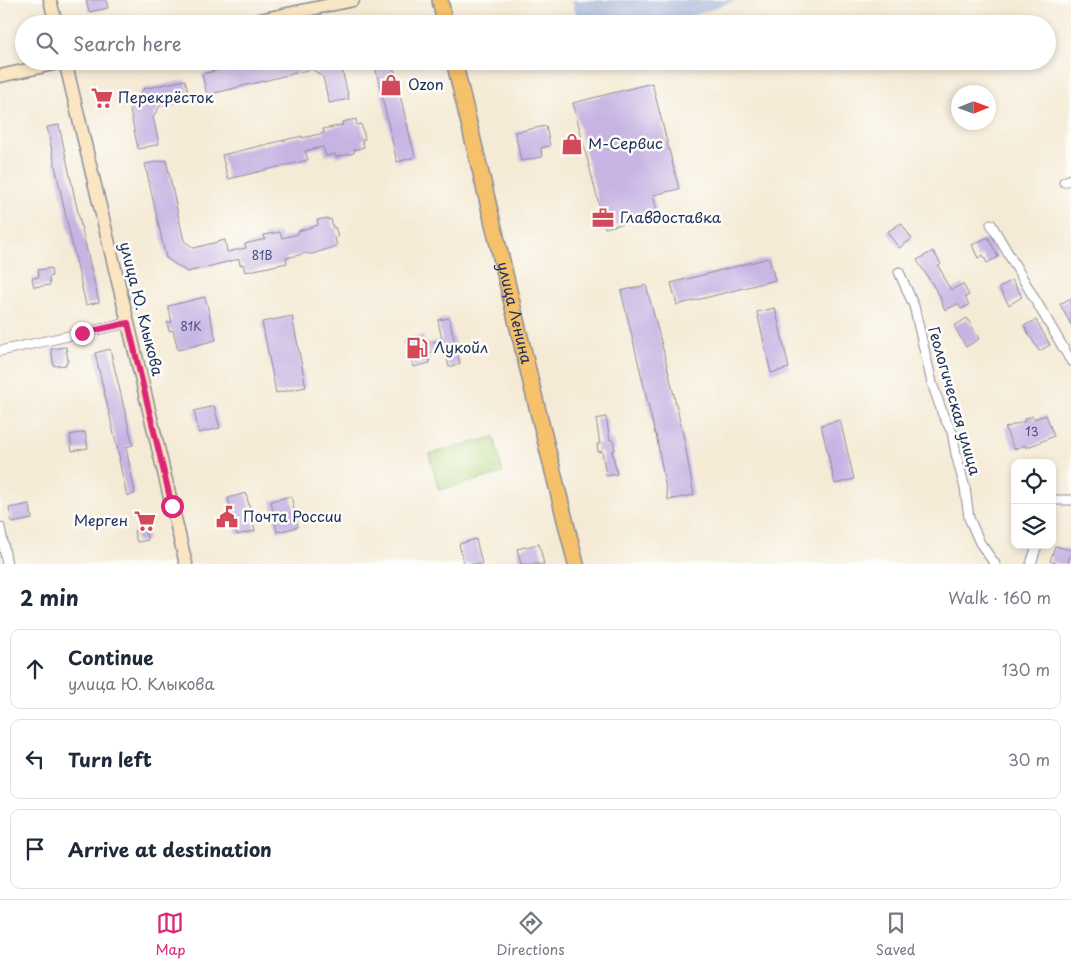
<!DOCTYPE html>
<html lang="en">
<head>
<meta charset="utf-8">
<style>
	:root { --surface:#fff; --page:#f6f6f7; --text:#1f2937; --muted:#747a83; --line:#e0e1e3; --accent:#db2777 }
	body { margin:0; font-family:"Playpen Sans",sans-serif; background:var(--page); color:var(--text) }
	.controls { position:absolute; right:15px; bottom:15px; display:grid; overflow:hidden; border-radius:10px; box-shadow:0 2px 8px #0003 }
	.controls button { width:45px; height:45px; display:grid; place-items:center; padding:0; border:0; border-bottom:1px solid var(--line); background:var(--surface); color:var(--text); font:25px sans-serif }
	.compass { position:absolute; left:951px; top:85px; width:45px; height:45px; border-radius:50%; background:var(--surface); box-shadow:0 2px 8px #0003; rotate:89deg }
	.stop { position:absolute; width:15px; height:15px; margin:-11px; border:4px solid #db2777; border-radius:50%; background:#fff }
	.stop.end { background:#db2777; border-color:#fff; box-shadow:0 1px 5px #0008 }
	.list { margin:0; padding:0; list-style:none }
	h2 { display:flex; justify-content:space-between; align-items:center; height:65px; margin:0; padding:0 20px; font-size:21px }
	h2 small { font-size:16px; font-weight:400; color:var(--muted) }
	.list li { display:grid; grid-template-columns:32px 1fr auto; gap:15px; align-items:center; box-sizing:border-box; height:80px; margin:0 10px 10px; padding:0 10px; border:1px solid var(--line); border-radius:10px }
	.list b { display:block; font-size:19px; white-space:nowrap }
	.list p { margin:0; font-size:16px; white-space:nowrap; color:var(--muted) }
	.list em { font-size:16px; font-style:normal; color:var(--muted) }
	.icon { flex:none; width:28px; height:28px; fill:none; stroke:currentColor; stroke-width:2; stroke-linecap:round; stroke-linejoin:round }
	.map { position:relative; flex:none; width:1071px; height:564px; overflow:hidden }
	.search { position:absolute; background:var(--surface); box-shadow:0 2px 8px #0003; left:15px; right:15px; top:15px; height:55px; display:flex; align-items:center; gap:12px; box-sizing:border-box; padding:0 18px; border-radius:28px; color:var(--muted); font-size:19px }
	.sheet { height:335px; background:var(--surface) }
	nav { display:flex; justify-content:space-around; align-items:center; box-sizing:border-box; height:70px; border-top:1px solid var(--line); background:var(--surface); font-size:14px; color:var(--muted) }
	nav a { display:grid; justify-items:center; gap:2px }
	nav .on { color:var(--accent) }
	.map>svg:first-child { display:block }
	.industrial { fill:#b9c5de }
	.green { fill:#b0d983; stroke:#668470 }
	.building { fill:#c7b4e3 }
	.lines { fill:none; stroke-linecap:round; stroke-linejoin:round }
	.minor-casing { stroke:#888c9a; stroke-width:11 }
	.secondary-casing { stroke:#888c9a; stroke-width:15 }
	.primary-casing { stroke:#888c9a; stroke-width:18 }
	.minor { stroke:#fff; stroke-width:9 }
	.secondary { stroke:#fbe6c4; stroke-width:12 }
	.primary { stroke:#f5c16b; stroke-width:15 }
	.route { stroke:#db2777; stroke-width:6 }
	.labels { text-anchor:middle; stroke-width:5; stroke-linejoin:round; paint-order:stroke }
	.number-label { font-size:12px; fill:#46507f }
	.poi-label { font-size:15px; fill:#1b2f5e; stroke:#fdfcf7; text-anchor:start }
	.street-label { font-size:15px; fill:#1b2f5e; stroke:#fdfcf7 }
</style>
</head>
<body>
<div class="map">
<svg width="1071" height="564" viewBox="0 0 1071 564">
	<rect width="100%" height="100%" fill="#fdfcf7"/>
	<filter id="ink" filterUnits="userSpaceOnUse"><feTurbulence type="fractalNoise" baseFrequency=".02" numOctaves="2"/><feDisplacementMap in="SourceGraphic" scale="10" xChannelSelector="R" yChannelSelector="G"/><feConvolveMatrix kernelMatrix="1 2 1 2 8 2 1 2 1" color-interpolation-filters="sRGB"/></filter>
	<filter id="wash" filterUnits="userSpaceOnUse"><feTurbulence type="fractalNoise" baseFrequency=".0096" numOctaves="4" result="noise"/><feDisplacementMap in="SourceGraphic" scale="20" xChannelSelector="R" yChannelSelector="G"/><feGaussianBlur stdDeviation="1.12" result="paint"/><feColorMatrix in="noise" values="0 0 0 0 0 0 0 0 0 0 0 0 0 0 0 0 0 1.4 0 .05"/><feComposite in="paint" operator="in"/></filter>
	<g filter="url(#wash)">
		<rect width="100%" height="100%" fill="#f5ead5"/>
		<path class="industrial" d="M 572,0 L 736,0 L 671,24 L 579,24 Z"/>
		<path class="green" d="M 494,437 L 503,473 L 439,490 L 429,454 Z"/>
		<g id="blocks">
			<path class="building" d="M 86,0 L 106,0 L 108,8 L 89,12 Z
				M 256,61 L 340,61 L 349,99 L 329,103 L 323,77 L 312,69 L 207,95 L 202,74 Z
				M 392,62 L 415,157 L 397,162 L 375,66 Z
				M 185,80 L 190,99 L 160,106 L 153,117 L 159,144 L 138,149 L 130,110 L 143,89 Z
				M 652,83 L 679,189 L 653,195 L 658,215 L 605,228 L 573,103 Z
				M 356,119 L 357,125 L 361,124 L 365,139 L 362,140 L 364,147 L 354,150 L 354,153 L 336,157 L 335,154 L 326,156 L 323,147 L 305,151 L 308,160 L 228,179 L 222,155 L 302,136 L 302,138 L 324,133 L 323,129 L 343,125 L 342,122 Z
				M 59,125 L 78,213 L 99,302 L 86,305 L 64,208 L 47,127 Z
				M 546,126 L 550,146 L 541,148 L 542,157 L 521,161 L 515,132 Z
				M 166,160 L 184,241 L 194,248 L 225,240 L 227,252 L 246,248 L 245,244 L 265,239 L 264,235 L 280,232 L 282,238 L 298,234 L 298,231 L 318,225 L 317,220 L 328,218 L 328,220 L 331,219 L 333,228 L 335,227 L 338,237 L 335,238 L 337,246 L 312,254 L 308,254 L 307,253 L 286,258 L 287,263 L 245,272 L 243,264 L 240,265 L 239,259 L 187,272 L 166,258 L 145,164 Z
				M 901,223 L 912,239 L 899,248 L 887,232 Z
				M 988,237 L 998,257 L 987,263 L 983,255 L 978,258 L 972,245 Z
				M 933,251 L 941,264 L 938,266 L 944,276 L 943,277 L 951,290 L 963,284 L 969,295 L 965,297 L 969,305 L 961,309 L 958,304 L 945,310 L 940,299 L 941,298 L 917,260 Z
				M 769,258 L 775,280 L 677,305 L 671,283 Z
				M 51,268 L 52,276 L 49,277 L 50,285 L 34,287 L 32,278 L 39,277 L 38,270 Z
				M 1012,280 L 1022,297 L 1009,305 L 999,288 Z
				M 646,285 L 665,357 L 683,434 L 694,495 L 668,500 L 656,434 L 655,434 L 637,357 L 621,291 Z
				M 205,297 L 216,340 L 178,350 L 173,330 L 169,331 L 167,323 L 172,322 L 168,306 Z
				M 1071,298 L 1071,325 L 1060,304 Z
				M 775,308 L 789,368 L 771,373 L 757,312 Z
				M 292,316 L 306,387 L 276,393 L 262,322 Z
				M 449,318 L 460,364 L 449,367 L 445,349 L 428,353 L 430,363 L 413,367 L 406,339 L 423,335 L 425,344 L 442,340 L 438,320 Z
				M 967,318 L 979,339 L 966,347 L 954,326 Z
				M 1036,320 L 1050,345 L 1039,351 L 1024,326 Z
				M 66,347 L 68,362 L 66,362 L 66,365 L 54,366 L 51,349 Z
				M 110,349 L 133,445 L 126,447 L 135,494 L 127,496 L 119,460 L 120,460 L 95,353 Z
				M 214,406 L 220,428 L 199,433 L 194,411 Z
				M 1046,415 L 1054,436 L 1026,448 L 1025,445 L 1014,449 L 1005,428 L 1025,421 L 1024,419 L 1033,416 L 1034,419 Z
				M 606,417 L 610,440 L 613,440 L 615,450 L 612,451 L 617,474 L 606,476 L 602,451 L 598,452 L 597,444 L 600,444 L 596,419 Z
				M 840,420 L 854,479 L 835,484 L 821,425 Z
				M 85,432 L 88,448 L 72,451 L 70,435 Z
				M 246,493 L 255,531 L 237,535 L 228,498 Z
				M 291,496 L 298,527 L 277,532 L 271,501 Z
				M 30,504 L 32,519 L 12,523 L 9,508 Z
				M 144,528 L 148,540 L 137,542 L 134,531 Z
				M 476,539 L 482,564 L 464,564 L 459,544 Z
				M 539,544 L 544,564 L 521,564 L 517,549 Z
				M 1055,546 L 1071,550 L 1068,564 L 1059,564 L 1050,561 Z"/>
		</g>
	</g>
	<g filter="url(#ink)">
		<use href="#blocks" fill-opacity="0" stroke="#888c9a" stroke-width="1"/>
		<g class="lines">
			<g class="minor-casing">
				<path id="minor" d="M 1064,182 L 1071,179
					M 991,224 L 1071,361
					M 899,272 L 914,306 L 932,383 L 943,415 L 952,432 L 956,454 L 965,488 L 969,518 L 980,543 L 995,564
					M 0,351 L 128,323
					M 1052,500 L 1071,500
					M 0,527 L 7,564
					M 1031,564 L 1037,545"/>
			</g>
			<g class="secondary-casing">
				<path id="secondary" d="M 50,0 L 56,24
					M 242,24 L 353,0
					M 65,61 L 186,564
					M 0,76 L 67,61"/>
			</g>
			<g class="primary-casing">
				<g id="primary">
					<path d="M 440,0 L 445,24"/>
					<path id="s1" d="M 454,61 L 534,395 L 576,564"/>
				</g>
			</g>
			<use href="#minor" class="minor"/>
			<use href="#secondary" class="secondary"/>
			<use href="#primary" class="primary"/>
		</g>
	</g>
	<g class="lines" filter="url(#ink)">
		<path class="route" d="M 82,333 L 128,323 L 172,506"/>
	</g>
	<defs>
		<g id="shop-bare" transform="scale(1.725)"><path d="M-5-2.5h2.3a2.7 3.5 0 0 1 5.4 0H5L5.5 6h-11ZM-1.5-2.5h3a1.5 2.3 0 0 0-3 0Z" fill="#d1495b" stroke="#fdfcf7" stroke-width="2.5" paint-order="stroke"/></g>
		<g id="supermarket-bare" transform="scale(1.725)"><path d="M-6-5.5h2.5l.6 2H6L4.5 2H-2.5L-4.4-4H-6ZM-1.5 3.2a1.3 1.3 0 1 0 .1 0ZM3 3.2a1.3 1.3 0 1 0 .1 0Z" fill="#d1495b" stroke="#fdfcf7" stroke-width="2.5" paint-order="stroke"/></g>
		<g id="office-bare" transform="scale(1.725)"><path d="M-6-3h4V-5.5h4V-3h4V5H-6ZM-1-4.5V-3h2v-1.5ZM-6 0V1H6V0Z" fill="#d1495b" stroke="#fdfcf7" stroke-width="2.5" paint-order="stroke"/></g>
		<g id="fuel-bare" transform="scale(1.725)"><path d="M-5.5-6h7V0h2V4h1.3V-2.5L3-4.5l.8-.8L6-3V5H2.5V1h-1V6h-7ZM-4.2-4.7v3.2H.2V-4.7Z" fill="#d1495b" stroke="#fdfcf7" stroke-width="2.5" paint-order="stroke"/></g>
		<g id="civic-bare" transform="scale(1.725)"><path d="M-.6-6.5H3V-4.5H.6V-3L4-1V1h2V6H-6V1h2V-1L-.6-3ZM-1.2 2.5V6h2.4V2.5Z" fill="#d1495b" stroke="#fdfcf7" stroke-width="2.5" paint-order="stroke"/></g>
	</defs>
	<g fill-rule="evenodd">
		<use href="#shop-bare" x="391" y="85"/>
		<use href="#supermarket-bare" x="102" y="98"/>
		<use href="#shop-bare" x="572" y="144"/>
		<use href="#office-bare" x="603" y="218"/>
		<use href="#fuel-bare" x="417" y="348"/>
		<use href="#civic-bare" x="227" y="517"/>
		<use href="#supermarket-bare" x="145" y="521"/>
	</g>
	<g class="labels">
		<g class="number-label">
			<text x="262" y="260">81В</text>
			<text x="191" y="331">81К</text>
			<text x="1032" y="436">13</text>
		</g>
		<g class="poi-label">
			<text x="408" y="90">Ozon</text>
			<text x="118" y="103">Перекрёсток</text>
			<text x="588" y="149">М-Сервис</text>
			<text x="620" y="223">Главдоставка</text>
			<text x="434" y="353">Лукойл</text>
			<text x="243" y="522">Почта России</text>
			<text x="128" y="526" text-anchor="end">Мерген</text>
		</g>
		<g class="street-label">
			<text transform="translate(141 309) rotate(76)" y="5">улица Ю. Клыкова</text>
			<text dy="5" stroke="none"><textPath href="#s1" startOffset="259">улица Ленина</textPath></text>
			<text transform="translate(954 401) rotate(74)" y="5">Геологическая улица</text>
		</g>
	</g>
</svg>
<div class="controls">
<button><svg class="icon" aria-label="locate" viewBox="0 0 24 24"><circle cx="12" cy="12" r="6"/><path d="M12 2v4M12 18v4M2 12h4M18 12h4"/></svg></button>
<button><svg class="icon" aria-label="layers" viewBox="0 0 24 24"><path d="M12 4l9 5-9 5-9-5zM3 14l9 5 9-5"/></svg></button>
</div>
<svg class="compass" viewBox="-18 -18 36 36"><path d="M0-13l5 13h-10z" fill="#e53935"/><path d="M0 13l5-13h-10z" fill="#747a83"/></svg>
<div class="stop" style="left:172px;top:506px"></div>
<div class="stop end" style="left:82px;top:333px"></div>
<div class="search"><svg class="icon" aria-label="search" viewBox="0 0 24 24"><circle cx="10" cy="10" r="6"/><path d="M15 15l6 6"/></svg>Search here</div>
</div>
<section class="sheet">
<h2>2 min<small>Walk · 160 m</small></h2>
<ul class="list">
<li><svg class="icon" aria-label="ahead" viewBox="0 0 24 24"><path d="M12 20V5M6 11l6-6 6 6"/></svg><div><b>Continue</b><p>улица Ю. Клыкова</p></div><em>130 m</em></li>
<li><svg class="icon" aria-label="left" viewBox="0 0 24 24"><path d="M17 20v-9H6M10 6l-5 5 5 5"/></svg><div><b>Turn left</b></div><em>30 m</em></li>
<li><svg class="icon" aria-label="arrive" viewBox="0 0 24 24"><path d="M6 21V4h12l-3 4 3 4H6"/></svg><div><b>Arrive at destination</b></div></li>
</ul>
</section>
<nav>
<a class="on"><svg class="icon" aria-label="map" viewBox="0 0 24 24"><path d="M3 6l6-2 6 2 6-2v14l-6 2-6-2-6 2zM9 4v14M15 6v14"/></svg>Map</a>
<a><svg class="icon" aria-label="directions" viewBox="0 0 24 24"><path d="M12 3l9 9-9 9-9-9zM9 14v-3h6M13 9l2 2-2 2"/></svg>Directions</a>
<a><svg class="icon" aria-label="saved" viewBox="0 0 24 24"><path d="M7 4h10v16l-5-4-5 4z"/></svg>Saved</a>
</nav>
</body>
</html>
